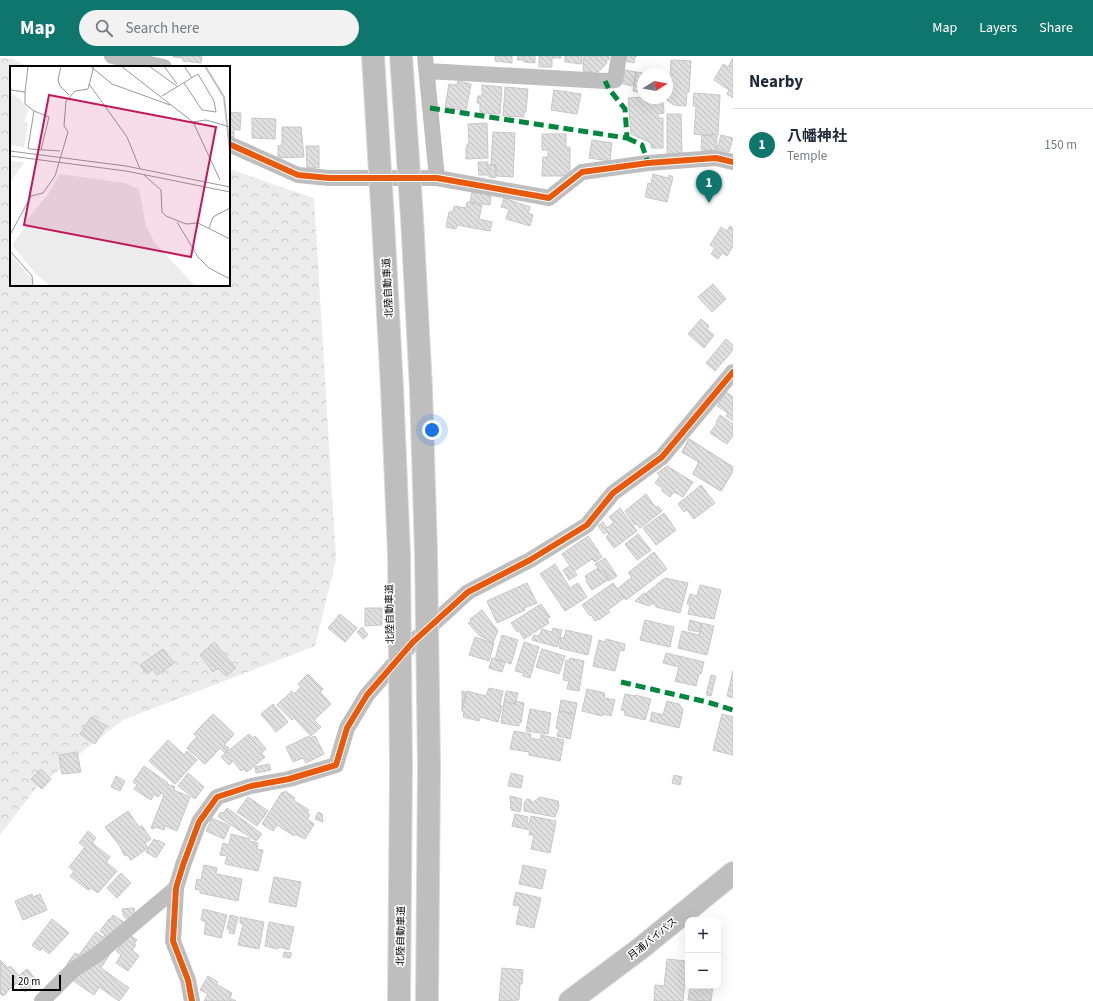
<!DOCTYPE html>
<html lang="en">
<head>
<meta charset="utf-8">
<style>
	:root { --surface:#fff; --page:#f2f2f3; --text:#1f2937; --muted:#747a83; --line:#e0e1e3; --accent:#0f766e }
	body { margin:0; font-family:"Source Sans 3","Noto Sans JP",sans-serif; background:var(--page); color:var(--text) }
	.controls { position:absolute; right:12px; bottom:12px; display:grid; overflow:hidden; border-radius:8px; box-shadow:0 4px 16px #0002 }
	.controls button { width:36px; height:36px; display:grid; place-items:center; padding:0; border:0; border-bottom:1px solid var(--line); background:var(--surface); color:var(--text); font:20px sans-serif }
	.compass { position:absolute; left:637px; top:12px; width:36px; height:36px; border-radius:50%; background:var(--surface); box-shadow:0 4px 16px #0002; rotate:79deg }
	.scale { position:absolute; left:12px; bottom:10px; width:49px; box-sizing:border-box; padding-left:4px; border:2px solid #000; border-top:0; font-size:11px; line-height:14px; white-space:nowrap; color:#000; -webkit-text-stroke:3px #fff; paint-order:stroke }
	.you { position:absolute; left:432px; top:374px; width:14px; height:14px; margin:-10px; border:3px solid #fff; border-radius:50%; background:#1a73e8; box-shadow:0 0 0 6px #1a73e833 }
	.badge { display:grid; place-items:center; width:26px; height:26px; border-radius:50%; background:var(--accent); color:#fff; font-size:13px; font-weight:700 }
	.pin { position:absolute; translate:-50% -33px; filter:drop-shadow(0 1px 2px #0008) }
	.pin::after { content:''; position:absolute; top:21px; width:14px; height:12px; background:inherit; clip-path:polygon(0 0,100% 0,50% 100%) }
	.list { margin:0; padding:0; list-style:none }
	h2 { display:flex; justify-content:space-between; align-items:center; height:52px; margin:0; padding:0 16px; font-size:17px }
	h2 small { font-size:13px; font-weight:400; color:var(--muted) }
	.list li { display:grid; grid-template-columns:26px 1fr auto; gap:12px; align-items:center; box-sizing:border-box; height:72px; padding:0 16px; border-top:1px solid var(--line) }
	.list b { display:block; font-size:15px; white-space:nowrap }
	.list p { margin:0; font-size:13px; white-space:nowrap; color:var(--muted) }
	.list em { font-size:13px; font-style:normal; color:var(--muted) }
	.icon { flex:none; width:22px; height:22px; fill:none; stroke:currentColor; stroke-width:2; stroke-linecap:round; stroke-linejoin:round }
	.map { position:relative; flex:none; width:733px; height:945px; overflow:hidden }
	header { display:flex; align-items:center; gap:24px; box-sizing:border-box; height:56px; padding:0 20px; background:var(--accent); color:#fff }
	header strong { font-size:19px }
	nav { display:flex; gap:22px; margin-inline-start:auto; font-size:14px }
	.search { width:280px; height:36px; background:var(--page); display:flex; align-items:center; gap:10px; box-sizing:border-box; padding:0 14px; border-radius:22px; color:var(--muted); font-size:15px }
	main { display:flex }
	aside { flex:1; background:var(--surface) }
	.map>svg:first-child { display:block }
	.forest { fill:url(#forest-crowns) }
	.building { fill:url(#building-back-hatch); stroke:#c7c7c7 }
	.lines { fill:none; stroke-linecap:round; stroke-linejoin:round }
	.highway-casing { stroke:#dbdbdb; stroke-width:24 }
	.street { stroke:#bebebe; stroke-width:16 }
	.highway { stroke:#bebebe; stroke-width:22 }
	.highway-bridge-casing { stroke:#dbdbdb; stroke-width:24; stroke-linecap:butt }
	.highway-bridge { stroke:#bebebe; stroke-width:22 }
	.quiet { stroke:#00873e; stroke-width:5; stroke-dasharray:10 5; stroke-linecap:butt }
	.cycleway-casing { stroke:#fff; stroke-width:8 }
	.cycleway { stroke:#e8590c; stroke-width:6 }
	.labels { text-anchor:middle; stroke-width:3.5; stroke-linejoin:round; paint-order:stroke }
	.street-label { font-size:10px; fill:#000; stroke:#fff }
	.inset-river { fill:none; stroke:#bfbfbf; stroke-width:2 }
	.inset-road { fill:none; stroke:#999; stroke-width:1 }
	.view { fill:#c2185b; fill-opacity:0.15; stroke:#c2185b; stroke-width:2 }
	.inset-edge { fill:none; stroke:#000; stroke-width:2 }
</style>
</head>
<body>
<header>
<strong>Map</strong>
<div class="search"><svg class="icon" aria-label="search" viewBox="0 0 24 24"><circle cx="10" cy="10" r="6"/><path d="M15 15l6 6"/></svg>Search here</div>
<nav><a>Map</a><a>Layers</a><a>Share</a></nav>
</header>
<main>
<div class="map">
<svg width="733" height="945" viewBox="0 0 733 945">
	<defs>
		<pattern id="forest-crowns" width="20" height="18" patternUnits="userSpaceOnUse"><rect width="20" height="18" fill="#ececec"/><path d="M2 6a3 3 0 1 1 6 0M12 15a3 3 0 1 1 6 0" fill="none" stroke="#c9c9c9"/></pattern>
		<pattern id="building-back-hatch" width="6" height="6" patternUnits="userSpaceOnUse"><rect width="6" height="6" fill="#dfdfdf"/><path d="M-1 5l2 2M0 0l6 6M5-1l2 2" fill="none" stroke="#bebebe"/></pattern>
	</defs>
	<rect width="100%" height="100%" fill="#fff"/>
	<path class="forest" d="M 0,2 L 13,3 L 28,11 L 11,11 L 11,229 L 229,229 L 229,113 L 314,142 L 336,504 L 315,590 L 123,664 L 36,732 L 0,779 Z"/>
	<path class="building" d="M 173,0 L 202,0 L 201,7 L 183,5 L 183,2 L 173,1 Z
		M 495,0 L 512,0 L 512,7 L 495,5 Z
		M 518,0 L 535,0 L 535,7 L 524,6 L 524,4 L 517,4 Z
		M 539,0 L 561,0 L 561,2 L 552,2 L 552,11 L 539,11 Z
		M 565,0 L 582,0 L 582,8 L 565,6 Z
		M 584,0 L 609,0 L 609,3 L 606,5 L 607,7 L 596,18 L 592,16 L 583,15 Z
		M 626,0 L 637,0 L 635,1 L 634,7 L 625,5 Z
		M 733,2 L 733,42 L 727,38 L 729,34 L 714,24 L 723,8 L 728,11 Z
		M 671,4 L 691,5 L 689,36 L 687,36 L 686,50 L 674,49 L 664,42 L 667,42 L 667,25 L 670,25 Z
		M 625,14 L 636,16 L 634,30 L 623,28 Z
		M 636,16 L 649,18 L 643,18 L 643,37 L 633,35 Z
		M 458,25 L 471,28 L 466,55 L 445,51 L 449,28 L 457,29 Z
		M 482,29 L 502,31 L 500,58 L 480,57 L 480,47 L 477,47 L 478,40 L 482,40 Z
		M 505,31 L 528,33 L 526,56 L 524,56 L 524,61 L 503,60 Z
		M 554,34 L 581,38 L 577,58 L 551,54 Z
		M 694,37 L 720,39 L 718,79 L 710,78 L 710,80 L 694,78 L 696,50 L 693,50 Z
		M 643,41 L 643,42 L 651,42 L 651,43 L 660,42 L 661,46 L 663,45 L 664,57 L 658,58 L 658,62 L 663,62 L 663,92 L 651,92 L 651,87 L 631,78 L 628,42 Z
		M 229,56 L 241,57 L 240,74 L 234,73 L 234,81 L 229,80 Z
		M 667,58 L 681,58 L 682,98 L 667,98 Z
		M 252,62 L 276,63 L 275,83 L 252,82 Z
		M 487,67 L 488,102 L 466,103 L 466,92 L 467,92 L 467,88 L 469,88 L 468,68 Z
		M 282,71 L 301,71 L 304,101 L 278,102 L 278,90 L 282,89 Z
		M 493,76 L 515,77 L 513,121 L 496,120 L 496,109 L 491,109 Z
		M 542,78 L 566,78 L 566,91 L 570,91 L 570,118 L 567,118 L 566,120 L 542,120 L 543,101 L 548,101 L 548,94 L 542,94 Z
		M 702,79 L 717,80 L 716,95 L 701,94 Z
		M 721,79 L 733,82 L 729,96 L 717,93 Z
		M 592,84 L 612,87 L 610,105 L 589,102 Z
		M 306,90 L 319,90 L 319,112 L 307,112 Z
		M 478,106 L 488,106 L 488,119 L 479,119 Z
		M 489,109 L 496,109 L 495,122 L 489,121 Z
		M 653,118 L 668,122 L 669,119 L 673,121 L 667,146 L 645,141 L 648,127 L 651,128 Z
		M 472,136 L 491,139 L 490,149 L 470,146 Z
		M 504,142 L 530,151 L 528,157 L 533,159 L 530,170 L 506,163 L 509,153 L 501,151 Z
		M 467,146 L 482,149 L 479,163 L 492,166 L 490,175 L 457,169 L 456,173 L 446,171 L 449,156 L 453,156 L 454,150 L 466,152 Z
		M 730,170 L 733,172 L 733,190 L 727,200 L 722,197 L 718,203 L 711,198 L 715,192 L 710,189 L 721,171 L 727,175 Z
		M 713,228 L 726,243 L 712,256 L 698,241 Z
		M 701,263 L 709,270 L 707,273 L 714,279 L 704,292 L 688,278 Z
		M 726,283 L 733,289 L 733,294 L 715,315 L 706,307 Z
		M 726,336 L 733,341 L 733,365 L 726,360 L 728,357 L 717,350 Z
		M 720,359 L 733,368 L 733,380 L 727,388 L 710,377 L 717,367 L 716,366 Z
		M 689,383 L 733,411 L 733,415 L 721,435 L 693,418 L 699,406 L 682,396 Z
		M 689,383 L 733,411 L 733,415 L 721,435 L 693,418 L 699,406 L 682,396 Z
		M 667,410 L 693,426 L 683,441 L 674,436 L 670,441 L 662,435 L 662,432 L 655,427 L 660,420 L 657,417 Z
		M 701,429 L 715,447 L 694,463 L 687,454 L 684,456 L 678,448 Z
		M 646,438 L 656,452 L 658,450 L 662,455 L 640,472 L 637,468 L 635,469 L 625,455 Z
		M 620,452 L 637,475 L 614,492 L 606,481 L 609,478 L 607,476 L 604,478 L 598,470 L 603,466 L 607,472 L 614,466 L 609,461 Z
		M 664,457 L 676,474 L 656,489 L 643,472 Z
		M 638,478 L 651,494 L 637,504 L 625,488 Z
		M 588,480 L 602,501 L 595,506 L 592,503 L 574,515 L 577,519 L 569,524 L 563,514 L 570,510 L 562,498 Z
		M 654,496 L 667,513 L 626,544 L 617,533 L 632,521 L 628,517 Z
		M 605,502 L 617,520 L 609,525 L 603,514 L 601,516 L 595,508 Z
		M 555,508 L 570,532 L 578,527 L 587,541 L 565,555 L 540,518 Z
		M 598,512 L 601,516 L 603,514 L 609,523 L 592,534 L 586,525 L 587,524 L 585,520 Z
		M 665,522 L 688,527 L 680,557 L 656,551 L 645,538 Z
		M 527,527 L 537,547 L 524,552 L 525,554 L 497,567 L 487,545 Z
		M 613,527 L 624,542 L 608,554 L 610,556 L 599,564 L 598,563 L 595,565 L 591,559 L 590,560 L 582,549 Z
		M 700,529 L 721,534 L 714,563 L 688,558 L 690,549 L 687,548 L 690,538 L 697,540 Z
		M 644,537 L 653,547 L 649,550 L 635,545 Z
		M 541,548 L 550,561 L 547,563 L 549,567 L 524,583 L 519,575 L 517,576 L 511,567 Z
		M 365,552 L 382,552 L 382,569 L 365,570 Z
		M 482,554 L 498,575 L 493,586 L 480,580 L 468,567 L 471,566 L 470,563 Z
		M 340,558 L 357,572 L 345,586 L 328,572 Z
		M 645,564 L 674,571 L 670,591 L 640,584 Z
		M 690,564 L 701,567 L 700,576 L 688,574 Z
		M 702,567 L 714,570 L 707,599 L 678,592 L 682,575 L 699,579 Z
		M 362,571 L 368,579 L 363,583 L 357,576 Z
		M 553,572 L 562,574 L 557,591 L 532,584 L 534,579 L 539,580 L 542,573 L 552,576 Z
		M 566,574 L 592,580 L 588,599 L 559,592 L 561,581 L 564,582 Z
		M 502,579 L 518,584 L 511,608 L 495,603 Z
		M 475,581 L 494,587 L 489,605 L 469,599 Z
		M 606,583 L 625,588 L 624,595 L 620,594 L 615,615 L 593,610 L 599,584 L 605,586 Z
		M 214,586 L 236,612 L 226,620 L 218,612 L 213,616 L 200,599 Z
		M 524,586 L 539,591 L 530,622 L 523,620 L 523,617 L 515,615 Z
		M 163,593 L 174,607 L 157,619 L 153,613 L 147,618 L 140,609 Z
		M 542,593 L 565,600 L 559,618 L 536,611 Z
		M 666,597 L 704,606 L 701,618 L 699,617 L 696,630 L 675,625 L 679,611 L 663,607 Z
		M 492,602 L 505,606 L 502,616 L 489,612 Z
		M 570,602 L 584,605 L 579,635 L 567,633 L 569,625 L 563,624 L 566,604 L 569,605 Z
		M 733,615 L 733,642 L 727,640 Z
		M 308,618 L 323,633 L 320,636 L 331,648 L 314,664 L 321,671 L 311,680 L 294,662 L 292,664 L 277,649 L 292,635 L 294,638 L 301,631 L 298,628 Z
		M 711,619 L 716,620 L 711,640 L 706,639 Z
		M 489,632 L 503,635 L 500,649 L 502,650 L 498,666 L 480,661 L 479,665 L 463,661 L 464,656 L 462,655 L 467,635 L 486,640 Z
		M 587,633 L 605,637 L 604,642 L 615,644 L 611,660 L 603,658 L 602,660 L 582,655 Z
		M 462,635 L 466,636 L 462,654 Z
		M 506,635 L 518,637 L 515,648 L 504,646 Z
		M 625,638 L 635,640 L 635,639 L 651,643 L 645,664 L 624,659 L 625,655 L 621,654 Z
		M 561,644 L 577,647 L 575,658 L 559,655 Z
		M 516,645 L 524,647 L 521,667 L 519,666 L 519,670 L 501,667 L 504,646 L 515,648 Z
		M 667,645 L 679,648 L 683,654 L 679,672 L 650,665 L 652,656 L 663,659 Z
		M 273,648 L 288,666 L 276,676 L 261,658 Z
		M 530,653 L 551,657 L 548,678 L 526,675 Z
		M 559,655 L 575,658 L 570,683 L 557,680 L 559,673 L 556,672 Z
		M 213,658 L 234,678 L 224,689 L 229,692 L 225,697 L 220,692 L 205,708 L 187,692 L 197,681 L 194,678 Z
		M 213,658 L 234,678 L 224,689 L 229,692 L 225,697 L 220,692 L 205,708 L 187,692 L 197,681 L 194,678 Z
		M 722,658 L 733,661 L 733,699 L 713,694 Z
		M 91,661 L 106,670 L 95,688 L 80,678 Z
		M 514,675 L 531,678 L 530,682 L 540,684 L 541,679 L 564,684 L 560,705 L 529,699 L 529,696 L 510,693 Z
		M 249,678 L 253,682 L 255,680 L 266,693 L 261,697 L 265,701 L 247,716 L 244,713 L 241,715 L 233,705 L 229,709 L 221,701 Z
		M 309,680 L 310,682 L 315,680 L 324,698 L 306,707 L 303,702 L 293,706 L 286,691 Z
		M 168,684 L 184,699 L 187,695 L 197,704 L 175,728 L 149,705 Z
		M 77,696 L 81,716 L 62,718 L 59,699 Z
		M 269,708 L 271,714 L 256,717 L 255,711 Z
		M 144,710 L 168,727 L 167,728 L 175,731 L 174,734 L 190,741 L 177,775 L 165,770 L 164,774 L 156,771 L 154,773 L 151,772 L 164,739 L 161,737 L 158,741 L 154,738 L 151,744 L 134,733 L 137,729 L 133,726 Z
		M 41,713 L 51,723 L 42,733 L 31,723 Z
		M 188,717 L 204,731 L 195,743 L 178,730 Z
		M 511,717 L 523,720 L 521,732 L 508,730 Z
		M 674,719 L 682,721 L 680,729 L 672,727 Z
		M 116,720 L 125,725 L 120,735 L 111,731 Z
		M 285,735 L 295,742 L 293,744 L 309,754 L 307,757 L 310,759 L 307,763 L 314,768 L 305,783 L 295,778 L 294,780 L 277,769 L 273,775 L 262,768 L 282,736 L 284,737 Z
		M 510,740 L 522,743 L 520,756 L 511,754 Z
		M 248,741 L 268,755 L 257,770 L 237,756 Z
		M 540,741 L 558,745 L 559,750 L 555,761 L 524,755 L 524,747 L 527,743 L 531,744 L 532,747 Z
		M 227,752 L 262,778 L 256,785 L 220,762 L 218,760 L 221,756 L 224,757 Z
		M 128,755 L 139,771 L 142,770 L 151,783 L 145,787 L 148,792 L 131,804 L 127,799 L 125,800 L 119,789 L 105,771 Z
		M 318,756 L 322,758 L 323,766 L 315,763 Z
		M 515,758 L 528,761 L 527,767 L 529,768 L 531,760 L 556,765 L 550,797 L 531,793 L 534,779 L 529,779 L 530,774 L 512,770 Z
		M 212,762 L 230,770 L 224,783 L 206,775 Z
		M 88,775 L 96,782 L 92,787 L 110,801 L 106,806 L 117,815 L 98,837 L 91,832 L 88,834 L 70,820 L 74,815 L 69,811 L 85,791 L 79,787 Z
		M 231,778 L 250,783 L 249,785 L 258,787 L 257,793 L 263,794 L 258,815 L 225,808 L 227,800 L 220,799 L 223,787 L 229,789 Z
		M 154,783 L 157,785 L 158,784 L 165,788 L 156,802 L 146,796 Z
		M 204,809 L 217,812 L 216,818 L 242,823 L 238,845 L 200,837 L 200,834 L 195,833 L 197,823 L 201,824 Z
		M 523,809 L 546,814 L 542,833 L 519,828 Z
		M 121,817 L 131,827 L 117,842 L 107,832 Z
		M 274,821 L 301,826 L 296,851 L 269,846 Z
		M 516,836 L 541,842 L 534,872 L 516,868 L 520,850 L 513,849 Z
		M 32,838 L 33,841 L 40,838 L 47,854 L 23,864 L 15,845 Z
		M 134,852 L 136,863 L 128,864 L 124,861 L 122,853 Z
		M 203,853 L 227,859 L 221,882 L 204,878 L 206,866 L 201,864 Z
		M 113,859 L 136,874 L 131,880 L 137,884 L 134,888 L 136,889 L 132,894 L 139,900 L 128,915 L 116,907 L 121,899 L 116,895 L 121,889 L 107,896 L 110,898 L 101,912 L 129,932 L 119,945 L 99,931 L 94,939 L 68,921 L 71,911 L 67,908 L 75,897 L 79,899 L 96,876 L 103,881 L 105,879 L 100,875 L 109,863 L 110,864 Z
		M 230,859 L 238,861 L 234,878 L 229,877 L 230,874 L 227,873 Z
		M 240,861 L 264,866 L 259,893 L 238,889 L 243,868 L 240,867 Z
		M 52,863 L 69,877 L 49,898 L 42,892 L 40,895 L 32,889 Z
		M 269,866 L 294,871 L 289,894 L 279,891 L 278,893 L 265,890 Z
		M 284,896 L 292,897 L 290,902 L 283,901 Z
		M 667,903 L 687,905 L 683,945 L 654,945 L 655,929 L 664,930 Z
		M 0,904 L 8,912 L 10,910 L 19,920 L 27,913 L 36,924 L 34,926 L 35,928 L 25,936 L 17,927 L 6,936 L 7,937 L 3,940 L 0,937 Z
		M 0,904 L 8,912 L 10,910 L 19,920 L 27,913 L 36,924 L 34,926 L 35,928 L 25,936 L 17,927 L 6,936 L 7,937 L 3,940 L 0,937 Z
		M 502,912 L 523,914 L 522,928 L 520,928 L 519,944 L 499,945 Z
		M 208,920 L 218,926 L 216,928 L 232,937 L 230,942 L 236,945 L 204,945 L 208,938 L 200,934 Z
		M 690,930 L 713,930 L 711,945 L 688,944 Z"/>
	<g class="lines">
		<g class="highway-casing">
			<path id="highway" d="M 412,162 L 421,333 L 426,496
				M 383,165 L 392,332 L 399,498
				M 399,945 L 401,713
				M 427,945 L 429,710
				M 570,945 L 641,892 L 733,817"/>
		</g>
		<path class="street" d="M 112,0 L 164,11
			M 425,0 L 437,122
			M 427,15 L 605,25 L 615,24 L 619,0
			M 229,88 L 298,119 L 329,122 L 437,122 L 549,142 L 582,116 L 648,107 L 716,102 L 733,106
			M 42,945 L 73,914 L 98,898 L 176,832
			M 192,945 L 188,924 L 173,885 L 176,832 L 183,809 L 199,766 L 217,741 L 251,730 L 289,723 L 336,709 L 347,672 L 367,639 L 413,586 L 468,536 L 530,504 L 587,469 L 613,437 L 662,401 L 733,316"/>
		<use href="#highway" class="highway"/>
		<g class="highway-bridge-casing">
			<path id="highway-bridge" d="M 373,0 L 383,165
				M 401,0 L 412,162
				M 426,496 L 429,710
				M 399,498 L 401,713"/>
		</g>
		<use href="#highway-bridge" class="highway-bridge"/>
		<path class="quiet" d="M 430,52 L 627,82 L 625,53 L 609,33 L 605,25
			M 627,82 L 642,89 L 648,107
			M 621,626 L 707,646 L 733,654"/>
		<g class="cycleway-casing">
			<path id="cycleway" d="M 229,88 L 298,119 L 329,122 L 437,122 L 549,142 L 582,116 L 648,107 L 716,102 L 733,106
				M 192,945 L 188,924 L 173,885 L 176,832 L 183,809 L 199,766 L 217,741 L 251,730 L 289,723 L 336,709 L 347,672 L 367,639 L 413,586 L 468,536 L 530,504 L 587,469 L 613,437 L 662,401 L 733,316"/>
		</g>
		<use href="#cycleway" class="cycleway"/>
	</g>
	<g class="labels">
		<g class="street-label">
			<text transform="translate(387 232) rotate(-93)" y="4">北陸自動車道</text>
			<text transform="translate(389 558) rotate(-91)" y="4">北陸自動車道</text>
			<text transform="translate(400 880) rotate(-89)" y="4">北陸自動車道</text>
			<text transform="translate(652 882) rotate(-39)" y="4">月浦バイパス</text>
		</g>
	</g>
	<g transform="translate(10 10)">
		<rect width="220" height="220" fill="#fff"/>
		<path d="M 0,26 L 11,34 L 18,45 L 14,55 L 18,57 L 14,81 L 0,79 ZM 0,95 L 14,96 L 0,117 ZM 50,108 L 115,117 L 129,123 L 136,160 L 145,177 L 185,220 L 40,220 L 26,208 L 2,179 L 12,165 L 15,156 L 39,127 Z" fill="#ececec"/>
		<path d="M 0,187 L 23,215 L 22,220 L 0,220 Z" fill="#ececec"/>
		<path class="inset-river" d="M 195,0 L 214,31 L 220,85"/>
		<path class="inset-road" d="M 51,0 L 48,14 L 50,20 L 59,29M 80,0 L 102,18 L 160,39M 111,0 L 183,56 L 210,114M 139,0 L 168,21M 154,0 L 167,18M 174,0 L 182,12M 79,18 L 117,71 L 130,103M 0,19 L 1,24 L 15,26 L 18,0M 15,26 L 15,38 L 24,45M 152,30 L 188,8 L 204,35 L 206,46 L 192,44 L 174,17M 183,56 L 196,54 L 220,61M 31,84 L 39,51 L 24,45 L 18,82 L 20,83 L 50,85M 0,85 L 116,100 L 220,121M 0,90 L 116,105 L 220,126M 134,109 L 151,124 L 152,146 L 156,150 L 176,158 L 188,157 L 220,173M 167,156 L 188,191 L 199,202 L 220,213M 199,162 L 203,151 L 220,142M 0,169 L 21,130 L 33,127 L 45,110 L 58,66 L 54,60 L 56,35 L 65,25 L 78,23 L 84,0M 0,185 L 22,210 L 23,220"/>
		<path class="view" d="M 39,29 L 206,61 L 181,191 L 14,159 Z"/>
		<rect width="220" height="220" class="inset-edge"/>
	</g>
</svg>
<div class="controls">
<button>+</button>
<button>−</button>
</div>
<svg class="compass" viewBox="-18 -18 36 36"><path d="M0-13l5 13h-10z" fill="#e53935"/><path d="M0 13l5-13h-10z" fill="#747a83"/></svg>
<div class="scale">20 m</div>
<div class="you"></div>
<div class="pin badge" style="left:709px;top:147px">1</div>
</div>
<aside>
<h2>Nearby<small></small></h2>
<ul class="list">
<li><span class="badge">1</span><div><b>八幡神社</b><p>Temple</p></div><em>150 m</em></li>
</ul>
</aside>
</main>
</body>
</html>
